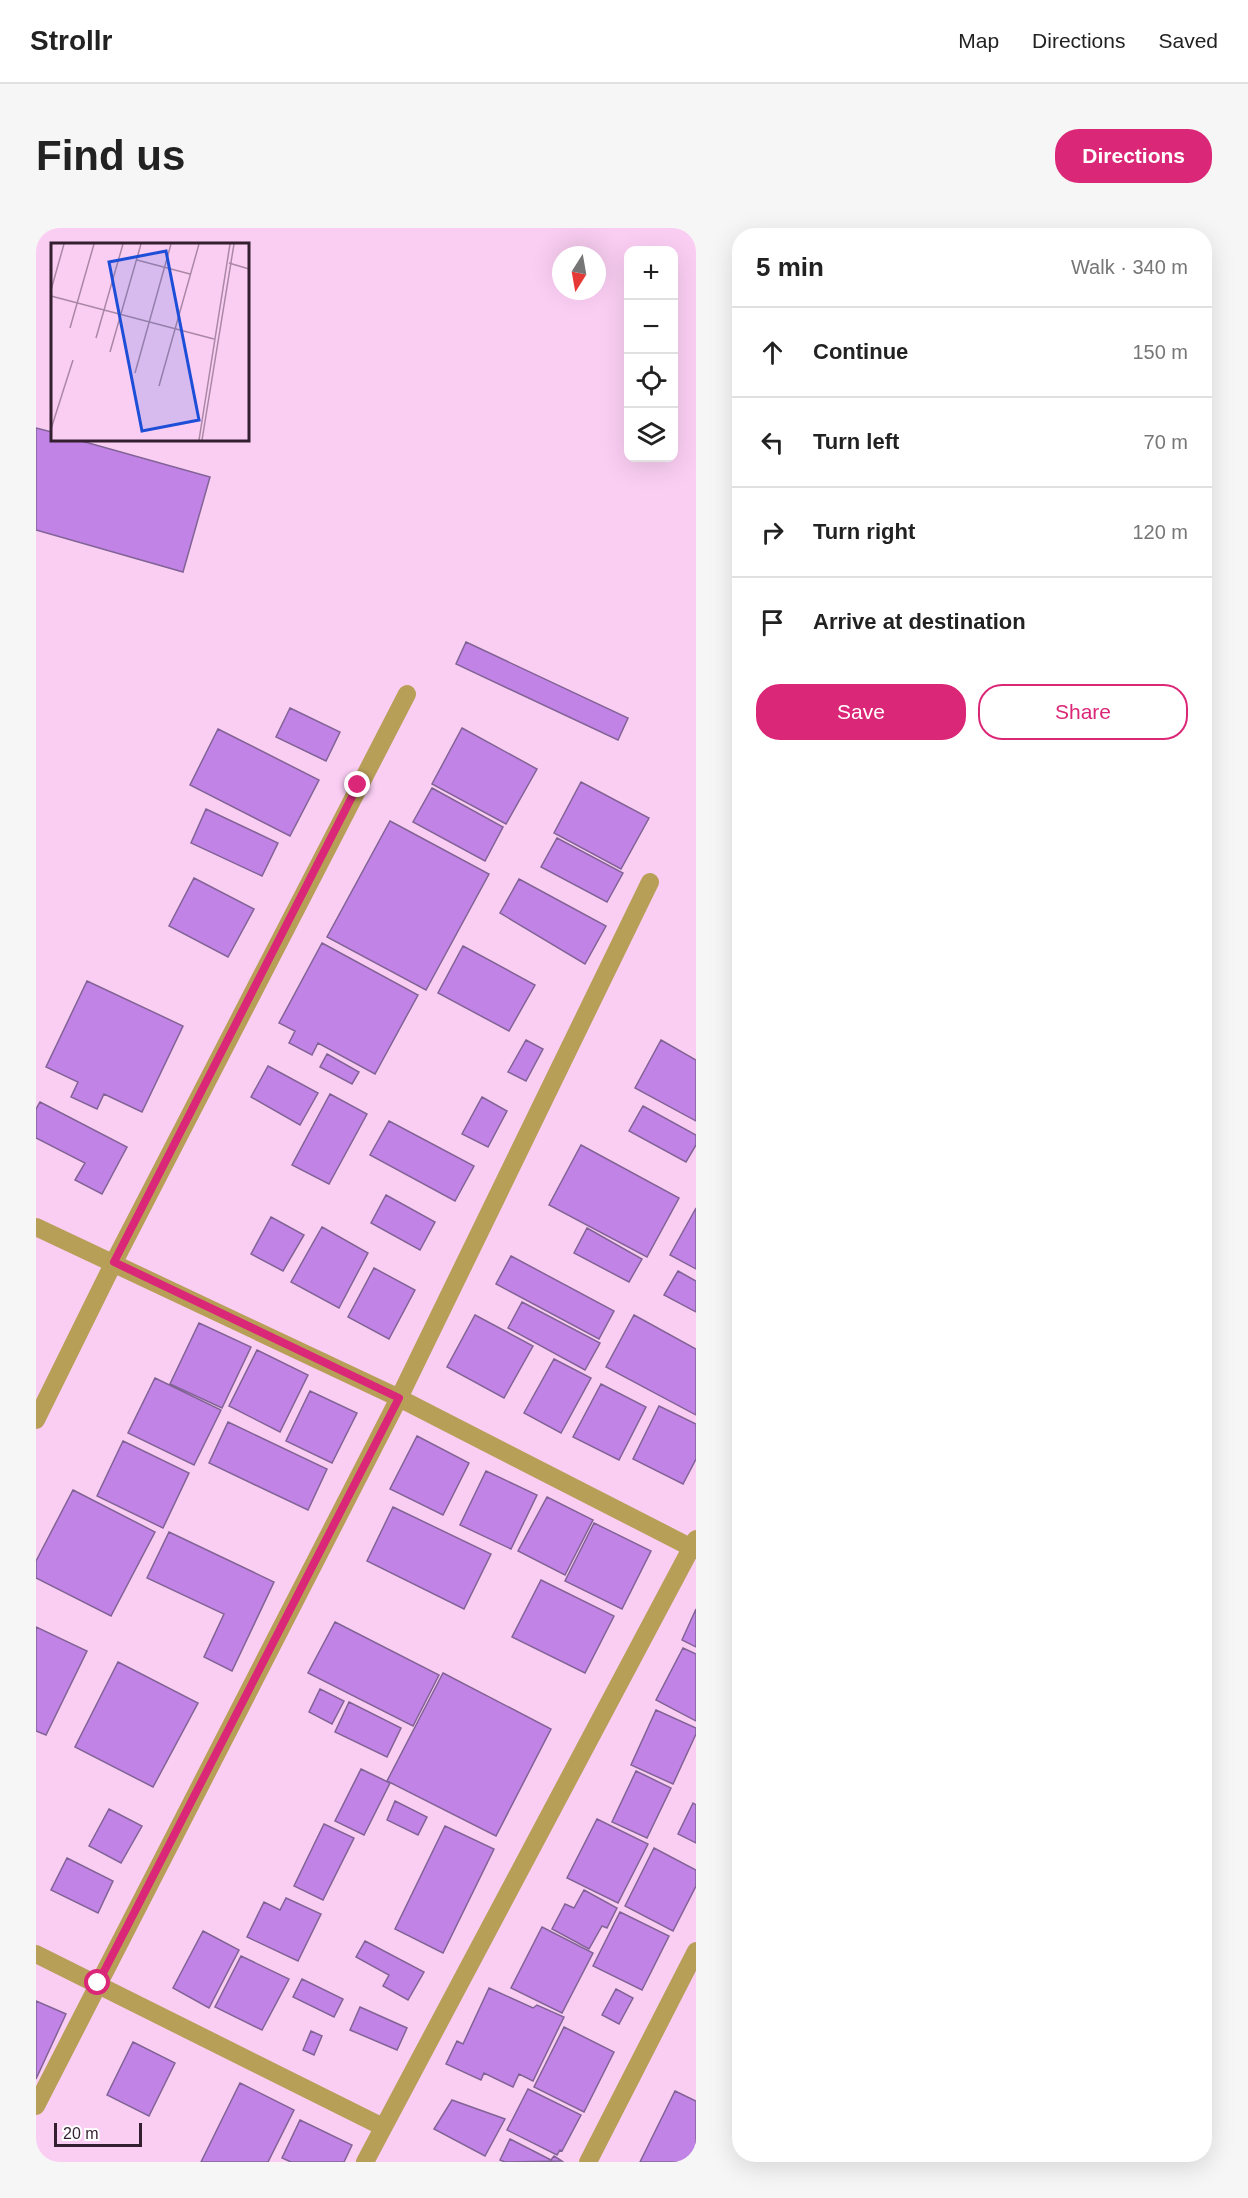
<!DOCTYPE html>
<html lang="en">
<head>
<meta charset="utf-8">
<style>
	:root { --surface:#fff; --page:#f6f6f6; --text:#222; --muted:#767676; --line:#e0e0e0; --accent:#db2777 }
	body { margin:0; font-family:Arial,sans-serif; background:var(--page); color:var(--text) }
	.controls { position:absolute; right:18px; top:18px; display:grid; overflow:hidden; border-radius:12px; box-shadow:0 6px 24px #0002 }
	.controls button { width:54px; height:54px; display:grid; place-items:center; padding:0; border:0; border-bottom:2px solid var(--line); background:var(--surface); color:var(--text); font:30px sans-serif }
	.compass { position:absolute; left:516px; top:18px; width:54px; height:54px; border-radius:50%; background:var(--surface); box-shadow:0 6px 24px #0002; rotate:191deg }
	.scale { position:absolute; left:18px; bottom:15px; width:88px; box-sizing:border-box; padding-left:6px; border:3px solid #331f30; border-top:0; font-size:16px; line-height:21px; white-space:nowrap; color:#331f30; -webkit-text-stroke:4px #fff; paint-order:stroke }
	.stop { position:absolute; width:18px; height:18px; margin:-14px; border:4px solid #db2777; border-radius:50%; background:#fff }
	.stop.end { background:#db2777; border-color:#fff; box-shadow:0 2px 6px #0008 }
	.list { margin:0; padding:0; list-style:none }
	h2 { display:flex; justify-content:space-between; align-items:center; height:78px; margin:0; padding:0 24px; font-size:26px }
	h2 small { font-size:20px; font-weight:400; color:var(--muted) }
	.list li { display:grid; grid-template-columns:39px 1fr auto; gap:18px; align-items:center; box-sizing:border-box; height:90px; padding:0 24px; border-top:2px solid var(--line) }
	.list b { display:block; font-size:22px; white-space:nowrap }
	.list em { font-size:20px; font-style:normal; color:var(--muted) }
	.actions { display:flex; gap:12px; padding:18px 24px }
	.actions a { flex:1; padding:14px 0; border:2px solid var(--accent); border-radius:24px; text-align:center; font-size:21px; color:var(--accent) }
	.actions .main { background:var(--accent); color:#fff }
	.icon { flex:none; width:33px; height:33px; fill:none; stroke:currentColor; stroke-width:2; stroke-linecap:round; stroke-linejoin:round }
	.map { position:relative; flex:none; width:660px; height:1934px; overflow:hidden; border-radius:24px }
	header { display:flex; align-items:center; gap:36px; box-sizing:border-box; height:84px; padding:0 30px; background:var(--surface); border-bottom:2px solid var(--line) }
	header strong { font-size:28px }
	nav { display:flex; gap:33px; margin-inline-start:auto; font-size:21px }
	.intro { display:flex; align-items:center; justify-content:space-between; box-sizing:border-box; height:144px; padding:0 36px }
	h1 { margin:0; font-size:42px }
	.button { padding:15px 27px; border-radius:24px; background:var(--accent); color:#fff; font-size:21px; font-weight:700 }
	main { display:flex; gap:36px; padding:0 36px }
	aside { flex:1; background:var(--surface); border-radius:24px; box-shadow:0 6px 24px #0002 }
	.map>svg:first-child { display:block }
	.building { fill:#c184e6; stroke:#826396; stroke-width:1.5 }
	.lines { fill:none; stroke-linecap:round; stroke-linejoin:round }
	.street { stroke:#b79f58; stroke-width:18 }
	.route { stroke:#db2777; stroke-width:8 }
	.inset-road { fill:none; stroke:#aa88a5; stroke-width:1.5 }
	.view { fill:#1d4ed8; fill-opacity:0.15; stroke:#1d4ed8; stroke-width:3 }
	.inset-edge { fill:none; stroke:#331f30; stroke-width:3 }
</style>
</head>
<body>
<header>
<strong>Strollr</strong>
<nav><a>Map</a><a>Directions</a><a>Saved</a></nav>
</header>
<div class="intro"><h1>Find us</h1><a class="button">Directions</a></div>
<main>
<div class="map">
<svg width="660" height="1934" viewBox="0 0 660 1934">
	<rect width="100%" height="100%" fill="#facef3"/>
	<path class="building" d="M 0,200 L 16,204 L 16,212 L 42,212 L 174,249 L 147,344 L 0,302 Z
		M 430,414 L 592,490 L 582,512 L 420,436 Z
		M 254,480 L 304,504 L 290,533 L 240,509 Z
		M 426,500 L 501,541 L 470,596 L 396,556 Z
		M 182,501 L 283,552 L 254,608 L 154,557 Z
		M 545,554 L 613,590 L 585,641 L 518,605 Z
		M 396,560 L 467,599 L 449,633 L 377,594 Z
		M 170,581 L 242,615 L 226,648 L 155,615 Z
		M 354,593 L 453,646 L 390,762 L 291,709 Z
		M 521,610 L 587,645 L 571,674 L 505,639 Z
		M 158,650 L 218,681 L 192,729 L 133,698 Z
		M 483,651 L 570,698 L 549,736 L 464,685 Z
		M 286,715 L 382,767 L 339,846 L 282,815 L 276,827 L 253,815 L 259,803 L 243,795 Z
		M 427,718 L 499,757 L 473,803 L 402,765 Z
		M 51,753 L 147,798 L 106,884 L 68,866 L 61,881 L 35,869 L 42,854 L 10,839 Z
		M 490,812 L 507,821 L 490,853 L 472,844 Z
		M 625,812 L 660,832 L 660,893 L 599,860 Z
		M 291,826 L 323,844 L 316,856 L 284,839 Z
		M 232,838 L 282,865 L 264,897 L 215,869 Z
		M 294,866 L 331,886 L 293,956 L 256,937 Z
		M 446,869 L 471,883 L 452,919 L 426,906 Z
		M 4,874 L 91,919 L 66,966 L 39,952 L 49,935 L 0,910 L 0,881 Z
		M 607,878 L 660,907 L 660,917 L 650,934 L 593,903 Z
		M 353,893 L 438,938 L 419,973 L 334,927 Z
		M 545,917 L 643,970 L 611,1029 L 513,977 Z
		M 350,967 L 399,994 L 384,1022 L 335,995 Z
		M 660,980 L 660,1041 L 634,1027 Z
		M 235,989 L 268,1007 L 247,1043 L 215,1026 Z
		M 286,999 L 332,1025 L 303,1080 L 255,1054 Z
		M 551,1000 L 606,1031 L 593,1054 L 538,1025 Z
		M 475,1028 L 578,1083 L 563,1111 L 460,1056 Z
		M 338,1040 L 379,1062 L 353,1111 L 312,1089 Z
		M 642,1043 L 660,1053 L 660,1084 L 628,1067 Z
		M 486,1074 L 564,1115 L 549,1142 L 472,1100 Z
		M 439,1087 L 497,1118 L 468,1170 L 411,1139 Z
		M 598,1087 L 660,1121 L 660,1187 L 570,1139 Z
		M 163,1095 L 215,1119 L 186,1180 L 134,1156 Z
		M 221,1122 L 272,1147 L 244,1204 L 193,1178 Z
		M 518,1131 L 555,1150 L 525,1205 L 488,1185 Z
		M 119,1150 L 185,1182 L 158,1237 L 92,1205 Z
		M 565,1156 L 610,1179 L 583,1232 L 537,1209 Z
		M 274,1163 L 321,1185 L 296,1235 L 250,1213 Z
		M 623,1178 L 660,1196 L 660,1231 L 647,1256 L 597,1231 Z
		M 192,1194 L 291,1241 L 272,1282 L 173,1235 Z
		M 381,1208 L 433,1235 L 407,1287 L 354,1261 Z
		M 87,1213 L 153,1245 L 127,1300 L 61,1268 Z
		M 450,1243 L 501,1267 L 475,1321 L 424,1297 Z
		M 37,1262 L 119,1304 L 75,1388 L 0,1350 L 0,1333 Z
		M 511,1269 L 557,1292 L 529,1347 L 482,1323 Z
		M 357,1279 L 455,1326 L 428,1381 L 331,1333 Z
		M 558,1295 L 615,1323 L 586,1381 L 529,1353 Z
		M 133,1304 L 238,1354 L 196,1443 L 168,1429 L 188,1386 L 111,1350 Z
		M 505,1352 L 578,1388 L 549,1445 L 476,1409 Z
		M 660,1381 L 660,1419 L 646,1412 Z
		M 299,1394 L 403,1447 L 377,1498 L 272,1445 Z
		M 0,1399 L 51,1423 L 10,1507 L 0,1503 Z
		M 647,1420 L 660,1426 L 660,1493 L 620,1472 Z
		M 82,1434 L 162,1475 L 117,1559 L 39,1519 Z
		M 407,1445 L 515,1501 L 460,1608 L 351,1553 Z
		M 284,1461 L 308,1473 L 296,1496 L 273,1484 Z
		M 313,1474 L 365,1500 L 351,1529 L 299,1504 Z
		M 620,1482 L 660,1500 L 660,1506 L 637,1556 L 595,1537 Z
		M 325,1541 L 354,1555 L 328,1607 L 299,1593 Z
		M 600,1543 L 635,1560 L 611,1610 L 576,1594 Z
		M 359,1573 L 391,1589 L 382,1607 L 351,1592 Z
		M 657,1575 L 660,1577 L 660,1615 L 642,1606 Z
		M 73,1581 L 106,1598 L 85,1635 L 53,1618 Z
		M 561,1591 L 612,1616 L 582,1675 L 531,1650 Z
		M 288,1596 L 318,1610 L 287,1672 L 258,1658 Z
		M 409,1598 L 458,1621 L 407,1725 L 359,1701 Z
		M 618,1620 L 660,1642 L 660,1658 L 637,1703 L 589,1678 Z
		M 31,1630 L 77,1653 L 62,1685 L 15,1662 Z
		M 548,1662 L 581,1680 L 571,1700 L 566,1698 L 553,1721 L 516,1701 L 529,1676 L 538,1680 Z
		M 250,1670 L 285,1686 L 262,1733 L 211,1709 L 228,1674 L 244,1682 Z
		M 584,1684 L 633,1708 L 606,1762 L 557,1738 Z
		M 506,1699 L 557,1725 L 526,1785 L 475,1760 Z
		M 167,1703 L 203,1722 L 173,1780 L 137,1760 Z
		M 329,1713 L 388,1744 L 372,1772 L 347,1758 L 353,1747 L 320,1729 Z
		M 205,1728 L 253,1751 L 226,1802 L 179,1779 Z
		M 266,1751 L 307,1771 L 298,1789 L 257,1769 Z
		M 453,1760 L 497,1780 L 501,1777 L 528,1789 L 497,1853 L 483,1846 L 477,1859 L 448,1845 L 445,1852 L 410,1836 L 421,1813 L 427,1816 Z
		M 580,1761 L 597,1770 L 583,1796 L 566,1787 Z
		M 0,1773 L 30,1786 L 0,1851 Z
		M 324,1779 L 371,1800 L 361,1822 L 314,1802 Z
		M 528,1799 L 578,1824 L 548,1884 L 498,1859 Z
		M 275,1803 L 286,1808 L 278,1827 L 267,1822 Z
		M 97,1814 L 139,1835 L 113,1888 L 71,1867 Z
		M 204,1855 L 258,1882 L 232,1934 L 165,1934 Z
		M 492,1861 L 545,1887 L 526,1923 L 524,1922 L 521,1927 L 471,1902 Z
		M 639,1863 L 660,1873 L 660,1934 L 604,1934 Z
		M 416,1872 L 469,1891 L 449,1928 L 398,1901 Z
		M 264,1892 L 316,1917 L 308,1934 L 255,1934 L 246,1930 Z
		M 474,1911 L 515,1932 L 518,1928 L 526,1933 L 469,1934 L 464,1932 Z"/>
	<g class="lines">
		<path class="street" d="M 0,999 L 363,1170 L 660,1322
			M 0,1192 L 78,1034 L 371,466
			M 0,1726 L 347,1899
			M 0,1878 L 363,1170 L 614,654
			M 329,1934 L 660,1311
			M 552,1934 L 660,1723"/>
	</g>
	<g class="lines">
		<path class="route" d="M 62,1755 L 363,1170 L 78,1034 L 322,557"/>
	</g>
	<g transform="translate(15 15)">
		<rect width="198" height="198" fill="#facef3"/>
		<path class="inset-road" d="M 86,17 L 139,31M 178,20 L 198,26M 0,47 L 13,1M 0,53 L 163,96M 19,85 L 43,1M 45,95 L 72,1M 59,109 L 90,1M 84,130 L 120,1M 108,143 L 148,1M 0,186 L 22,117M 148,197 L 179,1M 151,197 L 183,1"/>
		<path class="view" d="M 115,8 L 148,177 L 91,188 L 58,19 Z"/>
		<rect width="198" height="198" class="inset-edge"/>
	</g>
</svg>
<div class="controls">
<button>+</button>
<button>−</button>
<button><svg class="icon" aria-label="locate" viewBox="0 0 24 24"><circle cx="12" cy="12" r="6"/><path d="M12 2v4M12 18v4M2 12h4M18 12h4"/></svg></button>
<button><svg class="icon" aria-label="layers" viewBox="0 0 24 24"><path d="M12 4l9 5-9 5-9-5zM3 14l9 5 9-5"/></svg></button>
</div>
<svg class="compass" viewBox="-18 -18 36 36"><path d="M0-13l5 13h-10z" fill="#e53935"/><path d="M0 13l5-13h-10z" fill="#767676"/></svg>
<div class="scale">20 m</div>
<div class="stop" style="left:62px;top:1755px"></div>
<div class="stop end" style="left:322px;top:557px"></div>
</div>
<aside>
<h2>5 min<small>Walk · 340 m</small></h2>
<ul class="list">
<li><svg class="icon" aria-label="ahead" viewBox="0 0 24 24"><path d="M12 20V5M6 11l6-6 6 6"/></svg><div><b>Continue</b></div><em>150 m</em></li>
<li><svg class="icon" aria-label="left" viewBox="0 0 24 24"><path d="M17 20v-9H6M10 6l-5 5 5 5"/></svg><div><b>Turn left</b></div><em>70 m</em></li>
<li><svg class="icon" aria-label="right" viewBox="0 0 24 24"><path d="M7 20v-9h11M14 6l5 5-5 5"/></svg><div><b>Turn right</b></div><em>120 m</em></li>
<li><svg class="icon" aria-label="arrive" viewBox="0 0 24 24"><path d="M6 21V4h12l-3 4 3 4H6"/></svg><div><b>Arrive at destination</b></div></li>
</ul>
<div class="actions"><a class="main">Save</a><a>Share</a></div>
</aside>
</main>
</body>
</html>
